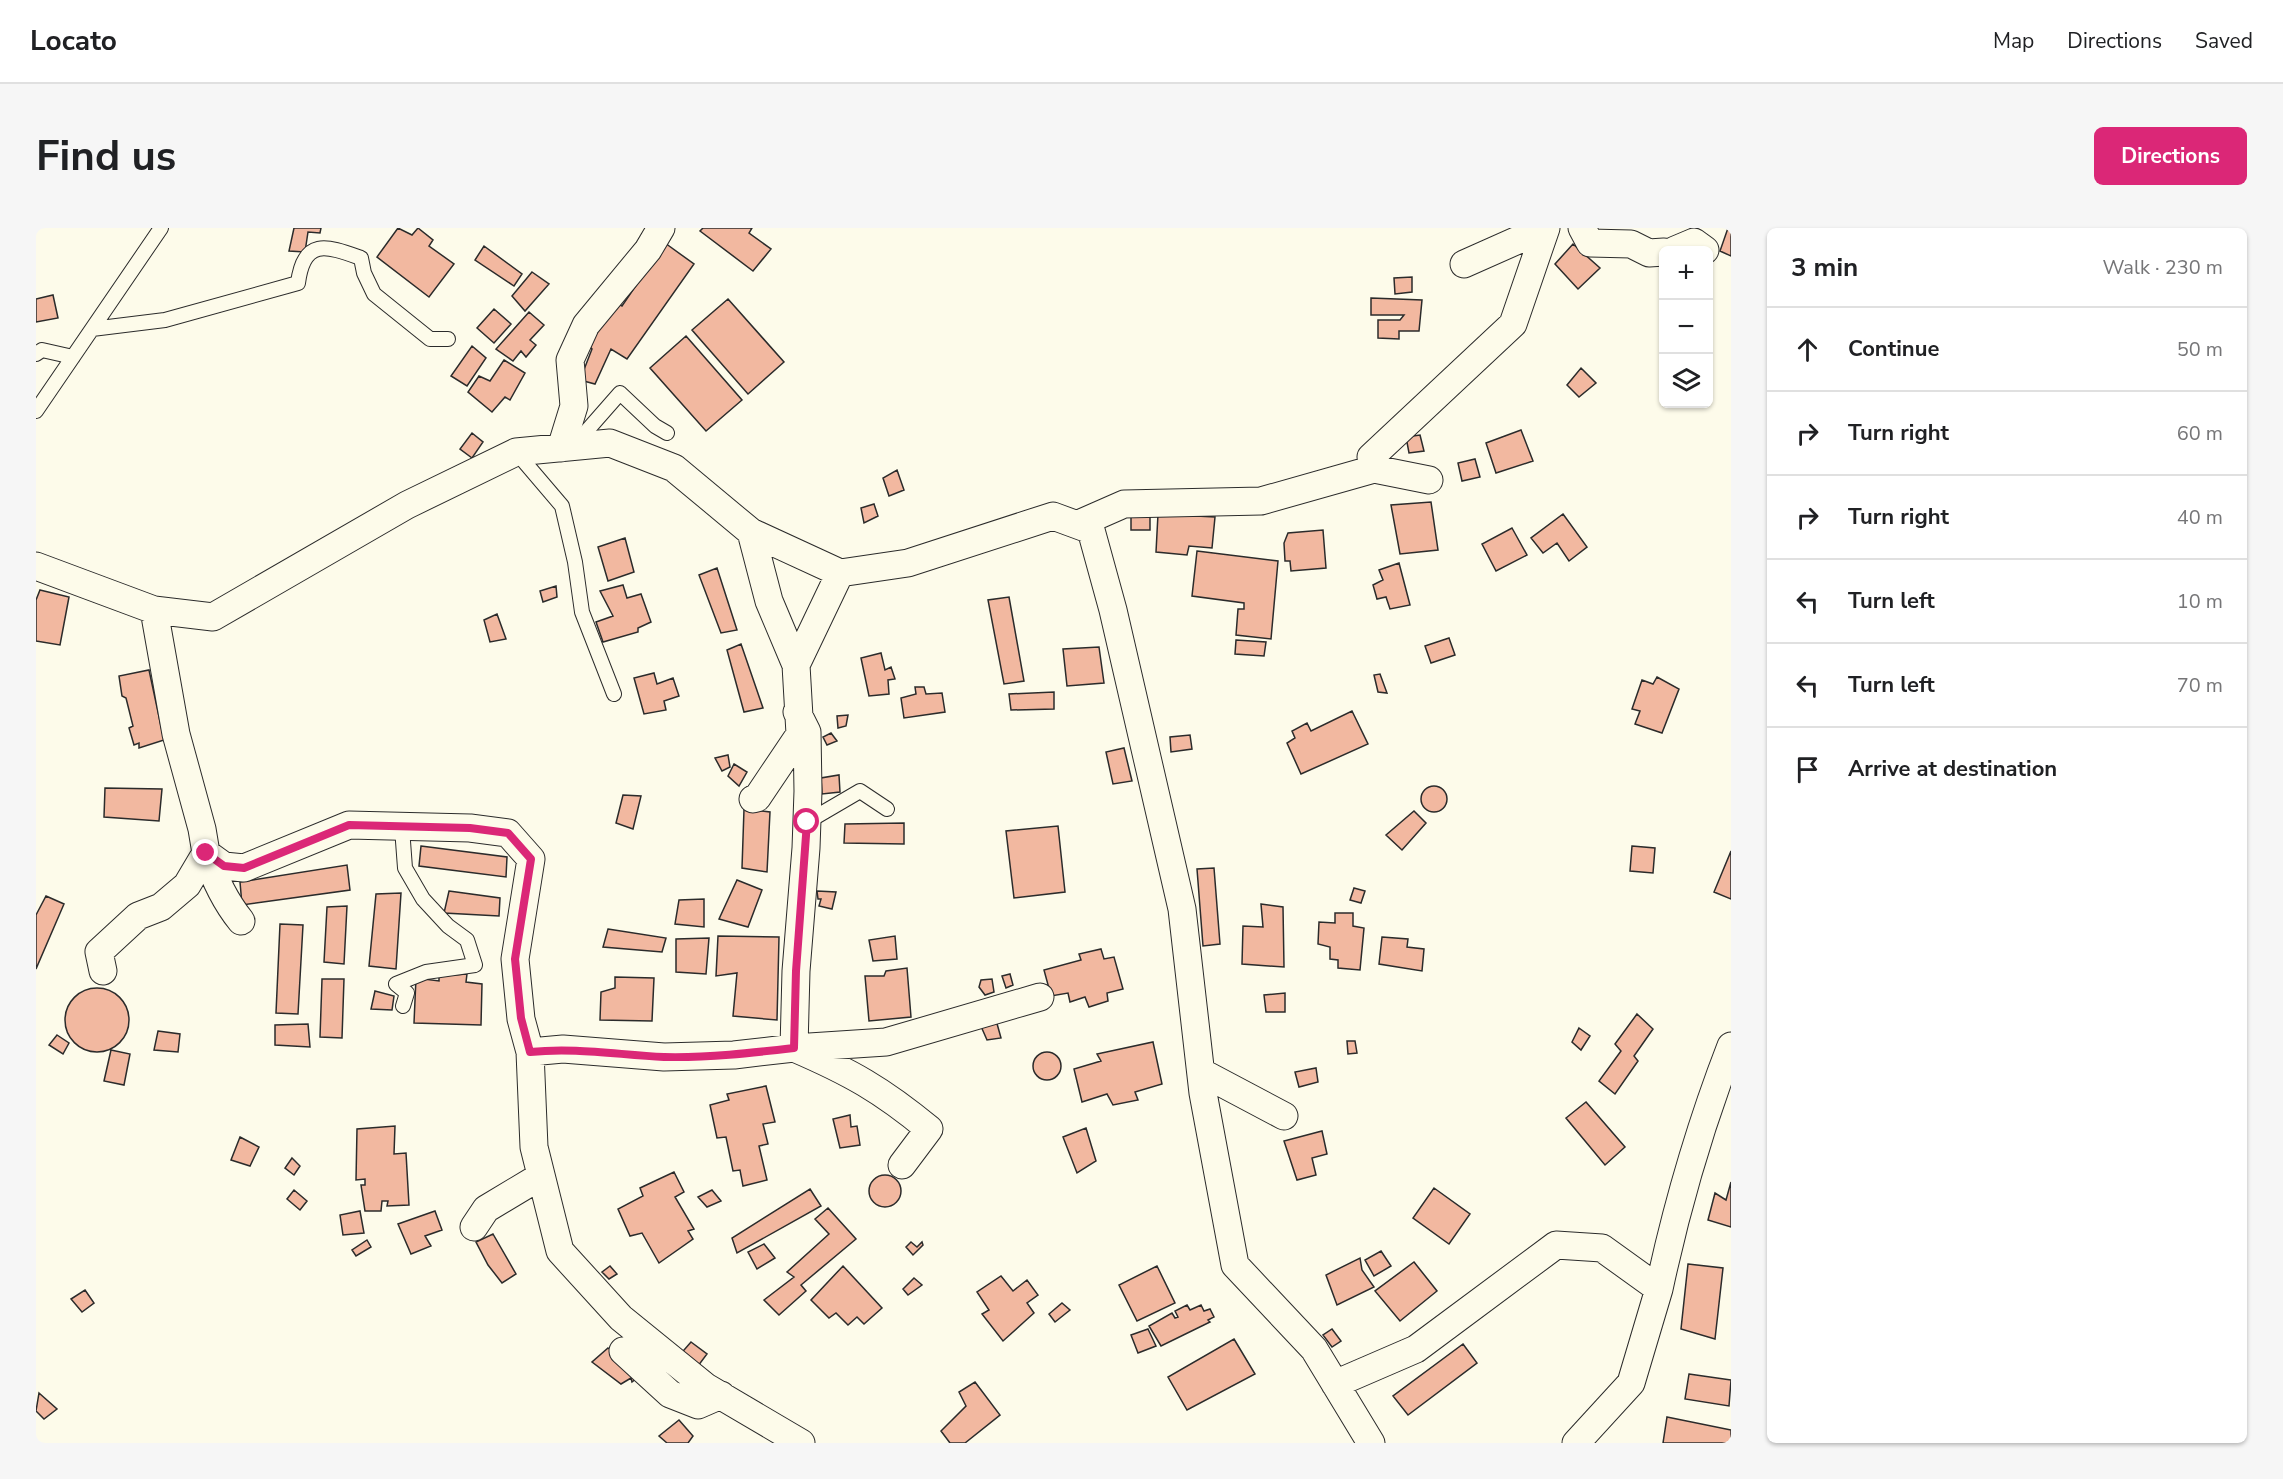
<!DOCTYPE html>
<html lang="en">
<head>
<meta charset="utf-8">
<style>
	:root { --surface:#fff; --page:#f6f6f6; --text:#202124; --muted:#757577; --line:#e0e0e0; --accent:#db2777 }
	body { margin:0; font-family:"Nunito Sans",sans-serif; background:var(--page); color:var(--text) }
	.controls { position:absolute; right:18px; top:18px; display:grid; overflow:hidden; border-radius:9px; box-shadow:0 2px 4px #0004 }
	.controls button { width:54px; height:54px; display:grid; place-items:center; padding:0; border:0; border-bottom:2px solid var(--line); background:var(--surface); color:var(--text); font:30px sans-serif }
	.stop { position:absolute; width:18px; height:18px; margin:-14px; border:4px solid #db2777; border-radius:50%; background:#fff }
	.stop.end { background:#db2777; border-color:#fff; box-shadow:0 2px 6px #0008 }
	.list { margin:0; padding:0; list-style:none }
	h2 { display:flex; justify-content:space-between; align-items:center; height:78px; margin:0; padding:0 24px; font-size:26px }
	h2 small { font-size:20px; font-weight:400; color:var(--muted) }
	.list li { display:grid; grid-template-columns:39px 1fr auto; gap:18px; align-items:center; box-sizing:border-box; height:84px; padding:0 24px; border-top:2px solid var(--line) }
	.list b { display:block; font-size:22px; white-space:nowrap }
	.list em { font-size:20px; font-style:normal; color:var(--muted) }
	.icon { flex:none; width:33px; height:33px; fill:none; stroke:currentColor; stroke-width:2; stroke-linecap:round; stroke-linejoin:round }
	.map { position:relative; flex:none; width:1695px; height:1215px; overflow:hidden; border-radius:9px }
	header { display:flex; align-items:center; gap:36px; box-sizing:border-box; height:84px; padding:0 30px; background:var(--surface); border-bottom:2px solid var(--line) }
	header strong { font-size:28px }
	nav { display:flex; gap:33px; margin-inline-start:auto; font-size:21px }
	.intro { display:flex; align-items:center; justify-content:space-between; box-sizing:border-box; height:144px; padding:0 36px }
	h1 { margin:0; font-size:42px }
	.button { padding:15px 27px; border-radius:9px; background:var(--accent); color:#fff; font-size:21px; font-weight:700 }
	main { display:flex; gap:36px; padding:0 36px }
	aside { flex:1; background:var(--surface); border-radius:9px; box-shadow:0 2px 4px #0004 }
	.map>svg:first-child { display:block }
	.building { fill:#f2b8a0; stroke:#2b2b2b; stroke-width:1.5 }
	.lines { fill:none; stroke-linecap:round; stroke-linejoin:round }
	.service-casing { stroke:#2b2b2b; stroke-width:16 }
	.minor-casing { stroke:#2b2b2b; stroke-width:29 }
	.service { stroke:#fdfbea; stroke-width:14 }
	.minor { stroke:#fdfbea; stroke-width:27 }
	.route { stroke:#db2777; stroke-width:8 }
</style>
</head>
<body>
<header>
<strong>Locato</strong>
<nav><a>Map</a><a>Directions</a><a>Saved</a></nav>
</header>
<div class="intro"><h1>Find us</h1><a class="button">Directions</a></div>
<main>
<div class="map">
<svg width="1695" height="1215" viewBox="0 0 1695 1215">
	<rect width="100%" height="100%" fill="#fdfbea"/>
	<path class="building" d="M 258,0 L 285,0 L 284,5 L 272,4 L 269,24 L 253,23 Z
		M 362,0 L 376,7 L 382,0 L 397,12 L 393,18 L 418,36 L 393,69 L 341,29 Z
		M 667,0 L 716,0 L 713,5 L 735,21 L 717,43 L 664,3 Z
		M 1692,0 L 1695,0 L 1695,28 L 1684,23 Z
		M 629,15 L 658,36 L 591,131 L 575,121 L 559,156 L 544,152 L 556,121 L 552,117 L 579,74 L 586,78 Z
		M 1537,16 L 1564,40 L 1542,61 L 1519,36 Z
		M 448,18 L 486,46 L 478,58 L 439,32 Z
		M 496,44 L 513,56 L 489,83 L 476,68 Z
		M 1376,49 L 1376,64 L 1359,66 L 1358,50 Z
		M 17,67 L 22,90 L 0,94 L 0,71 Z
		M 1335,70 L 1386,72 L 1383,103 L 1363,103 L 1363,111 L 1342,110 L 1342,92 L 1364,92 L 1368,87 L 1335,87 Z
		M 692,71 L 748,134 L 712,166 L 656,102 Z
		M 458,81 L 475,96 L 458,115 L 441,100 Z
		M 493,84 L 508,97 L 494,112 L 500,117 L 490,129 L 485,123 L 477,133 L 460,121 Z
		M 650,108 L 706,172 L 670,203 L 614,140 Z
		M 436,118 L 450,130 L 431,158 L 415,148 Z
		M 468,132 L 489,145 L 474,172 L 469,169 L 456,184 L 432,164 L 443,148 L 454,153 Z
		M 1545,140 L 1560,155 L 1543,169 L 1531,157 Z
		M 1485,202 L 1497,233 L 1460,245 L 1450,215 Z
		M 436,205 L 447,214 L 436,230 L 424,221 Z
		M 1384,207 L 1388,223 L 1373,225 L 1370,209 Z
		M 1439,231 L 1444,249 L 1426,253 L 1422,235 Z
		M 861,242 L 868,262 L 853,268 L 847,250 Z
		M 1395,274 L 1402,322 L 1364,326 L 1355,277 Z
		M 838,276 L 842,288 L 828,295 L 825,280 Z
		M 1122,286 L 1179,289 L 1176,320 L 1153,318 L 1151,327 L 1120,324 Z
		M 1527,286 L 1551,319 L 1533,333 L 1521,315 L 1507,325 L 1495,310 Z
		M 1095,287 L 1114,287 L 1114,302 L 1095,302 Z
		M 1476,300 L 1491,327 L 1460,343 L 1446,316 Z
		M 1287,302 L 1290,340 L 1255,343 L 1254,333 L 1249,333 L 1248,315 L 1252,305 Z
		M 589,310 L 598,344 L 572,353 L 562,319 Z
		M 1161,323 L 1242,333 L 1235,411 L 1200,407 L 1202,381 L 1208,381 L 1208,375 L 1156,368 Z
		M 1363,335 L 1374,377 L 1354,381 L 1350,369 L 1341,371 L 1337,357 L 1347,352 L 1343,342 Z
		M 681,340 L 701,402 L 685,405 L 663,347 Z
		M 587,357 L 591,370 L 605,366 L 615,394 L 602,400 L 602,404 L 567,414 L 560,394 L 577,388 L 564,363 Z
		M 520,358 L 521,369 L 507,374 L 504,363 Z
		M 4,362 L 33,369 L 24,417 L 0,413 L 0,372 Z
		M 973,369 L 988,453 L 968,456 L 952,372 Z
		M 461,386 L 470,411 L 454,414 L 448,392 Z
		M 1413,410 L 1419,427 L 1395,435 L 1389,418 Z
		M 1200,412 L 1230,414 L 1228,428 L 1199,426 Z
		M 705,416 L 727,480 L 708,484 L 691,422 Z
		M 1063,419 L 1068,455 L 1031,458 L 1027,421 Z
		M 845,425 L 849,442 L 855,439 L 859,451 L 852,452 L 853,466 L 833,468 L 825,430 Z
		M 113,442 L 128,512 L 103,520 L 103,515 L 98,517 L 93,500 L 97,498 L 90,470 L 86,468 L 83,448 Z
		M 618,445 L 621,456 L 637,450 L 643,468 L 628,473 L 630,482 L 608,486 L 598,450 Z
		M 1344,446 L 1351,465 L 1342,464 L 1338,447 Z
		M 1621,449 L 1643,461 L 1626,505 L 1599,496 L 1604,483 L 1596,481 L 1606,452 L 1617,456 Z
		M 879,459 L 888,459 L 890,466 L 906,465 L 909,484 L 868,490 L 865,470 L 880,466 Z
		M 1018,464 L 1018,481 L 975,482 L 973,466 Z
		M 1316,483 L 1332,516 L 1265,546 L 1251,515 L 1259,510 L 1256,503 L 1271,495 L 1275,503 Z
		M 812,487 L 810,498 L 802,500 L 801,488 Z
		M 795,505 L 801,513 L 791,517 L 787,509 Z
		M 1154,507 L 1156,521 L 1135,524 L 1134,509 Z
		M 1088,520 L 1096,553 L 1077,556 L 1070,524 Z
		M 692,527 L 694,539 L 686,543 L 679,530 Z
		M 698,536 L 711,544 L 703,558 L 692,548 Z
		M 803,547 L 804,564 L 786,566 L 785,550 Z
		M1385 571a13 13 0 1 1 26 0a13 13 0 1 1-26 0Z
		M 69,560 L 126,561 L 123,593 L 68,589 Z
		M 587,567 L 605,568 L 597,601 L 580,595 Z
		M 708,581 L 734,584 L 731,644 L 706,640 Z
		M 1378,583 L 1390,595 L 1366,622 L 1350,607 Z
		M 868,595 L 868,616 L 808,615 L 809,596 Z
		M 1022,598 L 1029,664 L 978,670 L 970,603 Z
		M 385,618 L 471,629 L 470,649 L 383,638 Z
		M 1596,618 L 1619,620 L 1617,645 L 1594,643 Z
		M 1695,623 L 1695,671 L 1678,664 Z
		M 311,637 L 314,662 L 206,677 L 204,654 Z
		M 1178,640 L 1184,716 L 1167,718 L 1161,641 Z
		M 701,652 L 726,662 L 712,699 L 683,691 Z
		M 1318,660 L 1329,663 L 1325,675 L 1314,672 Z
		M 413,663 L 464,670 L 463,688 L 408,685 Z
		M 781,663 L 800,664 L 796,681 L 783,678 L 785,671 L 782,671 Z
		M 365,665 L 360,741 L 333,738 L 340,666 Z
		M 10,668 L 28,676 L 0,741 L 0,687 Z
		M 668,671 L 668,699 L 639,696 L 643,672 Z
		M 1225,676 L 1247,679 L 1248,739 L 1206,736 L 1207,698 L 1227,699 Z
		M 311,678 L 308,736 L 288,734 L 291,679 Z
		M 1299,685 L 1317,685 L 1317,698 L 1328,700 L 1324,742 L 1302,740 L 1302,732 L 1294,731 L 1294,719 L 1282,716 L 1283,694 L 1299,695 Z
		M 244,696 L 267,697 L 262,786 L 240,785 Z
		M 572,701 L 630,710 L 626,724 L 567,719 Z
		M 682,708 L 743,709 L 741,792 L 697,788 L 701,745 L 680,748 Z
		M 859,708 L 861,731 L 837,733 L 833,712 Z
		M 1346,709 L 1372,711 L 1371,719 L 1388,721 L 1386,743 L 1343,736 Z
		M 673,710 L 670,746 L 640,744 L 640,711 Z
		M 1065,721 L 1068,731 L 1078,729 L 1087,761 L 1071,765 L 1072,773 L 1053,779 L 1049,769 L 1034,774 L 1032,765 L 1015,768 L 1008,742 L 1045,732 L 1043,726 Z
		M 871,740 L 875,789 L 833,793 L 829,748 L 848,748 L 850,743 Z
		M 431,746 L 430,754 L 446,756 L 445,797 L 378,795 L 380,750 L 403,753 L 403,748 Z
		M 974,746 L 977,757 L 970,760 L 966,748 Z
		M 579,749 L 618,750 L 616,793 L 564,792 L 565,764 L 579,760 Z
		M 286,751 L 308,751 L 306,810 L 284,809 Z
		M 956,751 L 958,764 L 949,767 L 943,759 L 945,752 Z
		M29 792a32 32 0 1 1 64 0a32 32 0 1 1-64 0Z
		M 339,763 L 358,768 L 356,782 L 335,781 Z
		M 1249,765 L 1249,784 L 1230,784 L 1228,767 Z
		M 1601,786 L 1617,801 L 1598,828 L 1602,833 L 1579,866 L 1563,853 L 1585,823 L 1579,816 Z
		M 960,792 L 965,810 L 951,812 L 944,796 Z
		M 272,796 L 274,819 L 239,817 L 239,797 Z
		M 1543,800 L 1554,808 L 1545,822 L 1536,814 Z
		M 122,803 L 144,806 L 142,824 L 118,822 Z
		M 21,807 L 33,815 L 27,826 L 13,817 Z
		M 1311,813 L 1319,813 L 1321,825 L 1312,826 Z
		M 1117,814 L 1126,856 L 1099,864 L 1102,872 L 1077,877 L 1071,866 L 1046,874 L 1038,841 L 1065,833 L 1061,826 Z
		M 75,822 L 94,826 L 88,857 L 68,853 Z
		M997 838a14 14 0 1 1 28 0a14 14 0 1 1-28 0Z
		M 1280,840 L 1282,854 L 1263,859 L 1259,844 Z
		M 730,858 L 739,894 L 727,896 L 732,916 L 723,918 L 731,952 L 707,958 L 704,942 L 697,943 L 690,909 L 681,910 L 674,877 L 693,872 L 691,866 Z
		M 1550,874 L 1589,919 L 1569,937 L 1530,890 Z
		M 814,887 L 815,899 L 821,898 L 824,917 L 804,920 L 797,891 Z
		M 359,898 L 358,926 L 370,925 L 373,977 L 351,978 L 352,973 L 346,973 L 345,983 L 329,983 L 325,957 L 329,957 L 329,951 L 320,952 L 321,901 Z
		M 1050,900 L 1060,933 L 1041,945 L 1027,909 Z
		M 1286,903 L 1291,926 L 1276,930 L 1280,947 L 1261,952 L 1248,913 Z
		M 204,909 L 223,919 L 214,938 L 195,932 Z
		M 256,930 L 264,938 L 258,947 L 249,940 Z
		M 638,944 L 648,964 L 639,969 L 658,1001 L 652,1003 L 657,1011 L 623,1035 L 606,1005 L 594,1008 L 582,981 L 607,968 L 604,960 Z
		M833 963a16 16 0 1 1 32 0a16 16 0 1 1-32 0Z
		M 1695,954 L 1695,999 L 1672,992 L 1679,965 L 1690,972 Z
		M 1398,960 L 1434,986 L 1413,1016 L 1377,990 Z
		M 774,961 L 785,978 L 701,1025 L 696,1010 Z
		M 258,962 L 271,973 L 264,982 L 251,971 Z
		M 676,962 L 685,973 L 671,979 L 662,969 Z
		M 792,980 L 820,1011 L 765,1057 L 770,1063 L 743,1087 L 728,1072 L 758,1049 L 751,1044 L 793,1006 L 779,991 Z
		M 324,983 L 328,1005 L 307,1007 L 304,987 Z
		M 399,983 L 406,1002 L 389,1008 L 395,1018 L 375,1026 L 362,996 Z
		M 457,1006 L 480,1046 L 466,1055 L 452,1037 L 440,1014 Z
		M 331,1012 L 335,1019 L 320,1028 L 316,1022 Z
		M 875,1014 L 881,1019 L 886,1014 L 887,1017 L 877,1027 L 870,1019 Z
		M 728,1016 L 739,1030 L 721,1041 L 712,1024 Z
		M 1345,1023 L 1355,1038 L 1338,1048 L 1329,1032 Z
		M 1324,1030 L 1326,1042 L 1338,1059 L 1301,1077 L 1290,1047 Z
		M 1378,1034 L 1401,1063 L 1364,1093 L 1339,1063 Z
		M 1652,1036 L 1687,1040 L 1679,1111 L 1645,1101 Z
		M 574,1038 L 581,1046 L 573,1051 L 566,1044 Z
		M 807,1038 L 846,1080 L 828,1096 L 821,1089 L 812,1097 L 800,1085 L 793,1090 L 775,1072 Z
		M 1121,1038 L 1139,1075 L 1101,1093 L 1083,1057 Z
		M 965,1048 L 977,1063 L 991,1052 L 1002,1067 L 991,1075 L 998,1085 L 967,1113 L 946,1086 L 953,1082 L 941,1064 Z
		M 878,1050 L 886,1057 L 872,1067 L 867,1061 Z
		M 49,1062 L 58,1075 L 46,1084 L 35,1071 Z
		M 1026,1075 L 1034,1082 L 1019,1094 L 1013,1086 Z
		M 1151,1077 L 1154,1082 L 1165,1077 L 1168,1083 L 1174,1081 L 1178,1089 L 1172,1092 L 1174,1094 L 1125,1118 L 1113,1098 L 1136,1085 L 1139,1090 L 1142,1089 L 1139,1083 Z
		M 1112,1101 L 1120,1118 L 1102,1125 L 1095,1107 Z
		M 1296,1101 L 1305,1113 L 1296,1119 L 1287,1107 Z
		M 1198,1111 L 1219,1146 L 1151,1182 L 1132,1149 Z
		M 655,1114 L 671,1126 L 659,1142 L 641,1130 Z
		M 1427,1116 L 1441,1135 L 1372,1187 L 1357,1168 Z
		M 572,1120 L 605,1147 L 596,1154 L 595,1150 L 585,1156 L 556,1134 Z
		M 1653,1146 L 1695,1152 L 1693,1178 L 1649,1171 Z
		M 939,1154 L 964,1187 L 929,1215 L 914,1215 L 905,1203 L 930,1178 L 923,1164 Z
		M 3,1165 L 21,1181 L 8,1191 L 0,1183 Z
		M 1631,1189 L 1695,1202 L 1695,1215 L 1627,1215 Z
		M 643,1192 L 657,1208 L 652,1215 L 631,1215 L 623,1208 Z"/>
	<g class="lines">
		<g class="service-casing">
			<path id="service" d="M 56,101 L 129,92 L 262,55 C 268,9 291,18 325,30 L 328,45 L 338,66 L 394,111 L 412,111
				M 0,126 L 6,122 L 37,129
				M 0,183 L 125,0
				M 537,213 L 548,206 L 584,165 L 619,198 L 631,205
				M 480,224 L 526,278 L 539,334 L 546,384 L 578,466
				M 771,594 L 824,563 L 851,581
				M 366,600 L 369,640 L 387,671 L 412,698 L 431,712 L 439,737 L 390,744 L 360,756 L 371,765 L 367,778"/>
		</g>
		<g class="minor-casing">
			<path id="minor" d="M 1546,0 L 1554,15 L 1595,16 L 1613,25 L 1628,24
				M 1639,22 L 1658,14 L 1669,22
				M 1428,36 L 1509,0
				M 525,220 L 538,178 L 534,132 L 550,97 L 612,22 L 625,0
				M 1335,229 L 1477,96 L 1510,0
				M 1047,294 L 1088,276 L 1225,273 L 1338,241 L 1393,252
				M 715,304 L 733,373 L 760,437 L 764,506 L 721,570 L 717,571
				M 0,338 L 118,382 L 177,389 L 371,277 L 480,224 L 574,215 L 638,240 L 715,304 L 804,345 L 872,335 L 1017,288 L 1055,302 L 1077,382 L 1146,681 L 1167,865 L 1199,1037 L 1278,1121 L 1335,1215
				M 118,382 L 140,506 L 166,601 L 170,625 L 188,638 L 208,640 L 313,597 L 434,600 L 472,605 L 495,631 L 479,731 L 485,791 L 494,824 L 527,821 L 628,829 L 698,827 L 758,820 L 850,814 L 1004,769
				M 760,437 L 804,345
				M 761,484 L 771,504 L 772,563 L 770,620 L 760,743 L 758,820 C 814,844 846,862 893,901 L 866,937
				M 170,625 C 178,650 188,672 205,693
				M 67,743 L 63,724 L 102,688 L 125,679 L 151,657 L 170,625
				M 494,824 L 498,919 L 524,1023 L 585,1090 L 670,1159 L 765,1215
				M 1165,844 L 1248,888
				M 438,999 L 450,981 L 505,948
				M 587,1123 L 634,1166 L 662,1177 L 685,1167
				M 1299,1156 L 1380,1121 L 1520,1017 L 1566,1020 L 1623,1061 C 1641,977 1664,898 1695,818
				M 1540,1215 L 1595,1155 L 1623,1061"/>
		</g>
		<use href="#service" class="service"/>
		<use href="#minor" class="minor"/>
	</g>
	<g class="lines">
		<path class="route" d="M 170,625 L 188,638 L 208,640 L 313,597 L 434,600 L 472,605 L 495,631 L 479,731 L 485,790 L 494,824 C 539,819 583,827 628,829 C 672,830 715,825 758,820 L 760,743 L 771,594"/>
	</g>
</svg>
<div class="controls">
<button>+</button>
<button>−</button>
<button><svg class="icon" aria-label="layers" viewBox="0 0 24 24"><path d="M12 4l9 5-9 5-9-5zM3 14l9 5 9-5"/></svg></button>
</div>
<div class="stop" style="left:771px;top:594px"></div>
<div class="stop end" style="left:170px;top:625px"></div>
</div>
<aside>
<h2>3 min<small>Walk · 230 m</small></h2>
<ul class="list">
<li><svg class="icon" aria-label="ahead" viewBox="0 0 24 24"><path d="M12 20V5M6 11l6-6 6 6"/></svg><div><b>Continue</b></div><em>50 m</em></li>
<li><svg class="icon" aria-label="right" viewBox="0 0 24 24"><path d="M7 20v-9h11M14 6l5 5-5 5"/></svg><div><b>Turn right</b></div><em>60 m</em></li>
<li><svg class="icon" aria-label="right" viewBox="0 0 24 24"><path d="M7 20v-9h11M14 6l5 5-5 5"/></svg><div><b>Turn right</b></div><em>40 m</em></li>
<li><svg class="icon" aria-label="left" viewBox="0 0 24 24"><path d="M17 20v-9H6M10 6l-5 5 5 5"/></svg><div><b>Turn left</b></div><em>10 m</em></li>
<li><svg class="icon" aria-label="left" viewBox="0 0 24 24"><path d="M17 20v-9H6M10 6l-5 5 5 5"/></svg><div><b>Turn left</b></div><em>70 m</em></li>
<li><svg class="icon" aria-label="arrive" viewBox="0 0 24 24"><path d="M6 21V4h12l-3 4 3 4H6"/></svg><div><b>Arrive at destination</b></div></li>
</ul>
</aside>
</main>
</body>
</html>
